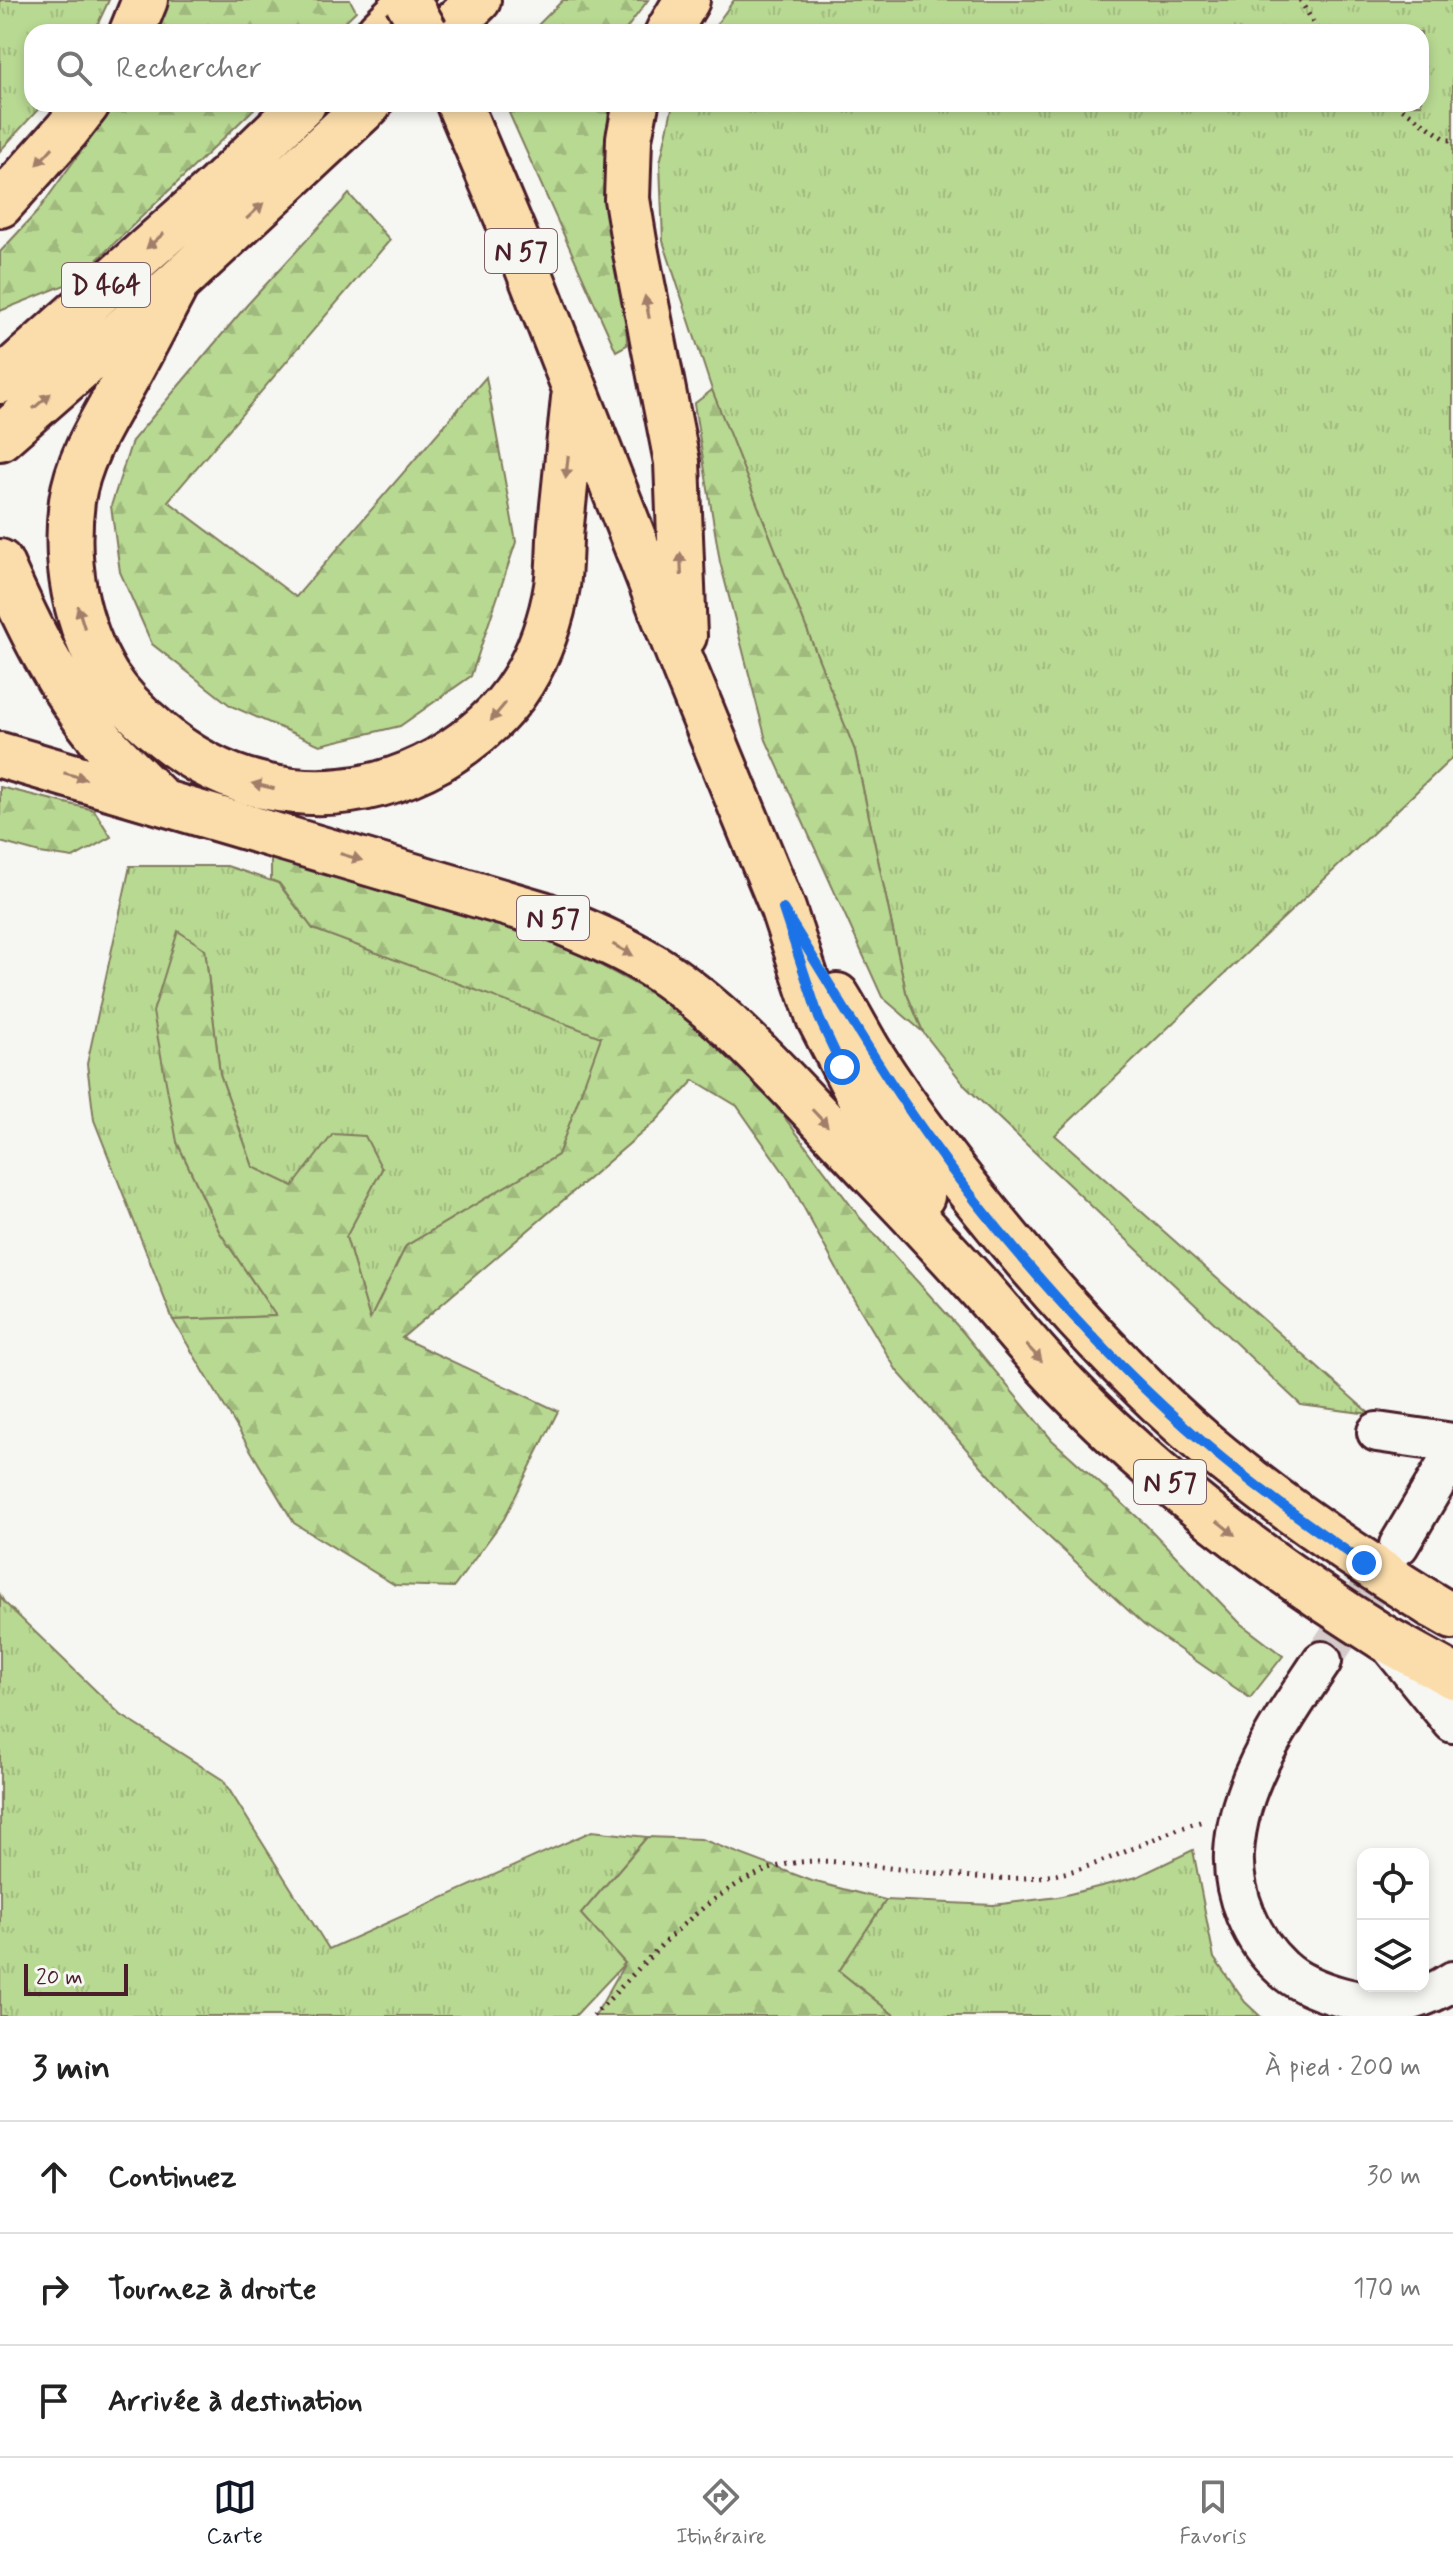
<!DOCTYPE html>
<html lang="fr">
<head>
<meta charset="utf-8">
<style>
	:root { --surface:#fff; --page:#f6f6f6; --text:#222; --muted:#767676; --line:#e0e0e0; --accent:#111827 }
	body { margin:0; font-family:Mynerve,sans-serif; background:var(--page); color:var(--text) }
	.controls { position:absolute; right:24px; bottom:24px; display:grid; overflow:hidden; border-radius:16px; box-shadow:0 4px 12px #0003 }
	.controls button { width:72px; height:72px; display:grid; place-items:center; padding:0; border:0; border-bottom:2px solid var(--line); background:var(--surface); color:var(--text); font:40px sans-serif }
	.scale { position:absolute; left:24px; bottom:20px; width:104px; box-sizing:border-box; padding-left:8px; border:4px solid #4a1f2b; border-top:0; font-size:22px; line-height:28px; white-space:nowrap; color:#4a1f2b; -webkit-text-stroke:6px #f6f6f2; paint-order:stroke }
	.stop { position:absolute; width:24px; height:24px; margin:-18px; border:6px solid #1a73e8; border-radius:50%; background:#fff }
	.stop.end { background:#1a73e8; border-color:#fff; box-shadow:0 2px 8px #0008 }
	.list { margin:0; padding:0; list-style:none }
	h2 { display:flex; justify-content:space-between; align-items:center; height:104px; margin:0; padding:0 32px; font-size:34px }
	h2 small { font-size:26px; font-weight:400; color:var(--muted) }
	.list li { display:grid; grid-template-columns:52px 1fr auto; gap:24px; align-items:center; box-sizing:border-box; height:112px; padding:0 32px; border-top:2px solid var(--line) }
	.list b { display:block; font-size:30px; white-space:nowrap }
	.list em { font-size:26px; font-style:normal; color:var(--muted) }
	.icon { flex:none; width:44px; height:44px; fill:none; stroke:currentColor; stroke-width:2; stroke-linecap:round; stroke-linejoin:round }
	.map { position:relative; flex:none; width:1453px; height:2016px; overflow:hidden }
	.search { position:absolute; background:var(--surface); box-shadow:0 4px 12px #0003; left:24px; right:24px; top:24px; height:88px; display:flex; align-items:center; gap:20px; box-sizing:border-box; padding:0 28px; border-radius:24px; color:var(--muted); font-size:30px }
	.sheet { height:440px; background:var(--surface) }
	nav { display:flex; justify-content:space-around; align-items:center; box-sizing:border-box; height:112px; border-top:2px solid var(--line); background:var(--surface); font-size:22px; color:var(--muted) }
	nav a { display:grid; justify-items:center; gap:4px }
	nav .on { color:var(--accent) }
	.map>svg:first-child { display:block }
	.grass { fill:url(#grass-tufts); stroke:#817c5e; stroke-width:2 }
	.forest { fill:url(#forest-firs); stroke:#817c5e; stroke-width:2 }
	.lines { fill:none; stroke-linecap:round; stroke-linejoin:round }
	.minor-tunnel { stroke:#d4cbca; stroke-width:38; stroke-dasharray:38 19; stroke-linecap:butt }
	.minor-casing { stroke:#4a1f2b; stroke-width:44 }
	.major-casing { stroke:#4a1f2b; stroke-width:50 }
	.highway-casing { stroke:#4a1f2b; stroke-width:50 }
	.path { stroke:#4a1f2b; stroke-width:5; stroke-dasharray:2 6; stroke-linecap:butt }
	.minor { stroke:#f6f6f2; stroke-width:38 }
	.major { stroke:#fbddab; stroke-width:44 }
	.highway { stroke:#fbddab; stroke-width:44 }
	.major-bridge-casing { stroke:#4a1f2b; stroke-width:50; stroke-linecap:butt }
	.major-bridge { stroke:#fbddab; stroke-width:44 }
	.oneway { fill:#a27e6b }
	.route { stroke:#1a73e8; stroke-width:10 }
	.labels { text-anchor:middle; stroke-width:6; stroke-linejoin:round; paint-order:stroke }
	.shield { fill:#f6f6f2; stroke:#7e6067; stroke-width:2 }
	.shield-label { font-size:26px; font-weight:bold; fill:#4a1f2b }
</style>
</head>
<body>
<div class="map">
<svg width="1453" height="2016" viewBox="0 0 1453 2016">
	<defs>
		<pattern id="grass-tufts" width="24" height="20" patternUnits="userSpaceOnUse" patternTransform="scale(2)"><rect width="24" height="20" fill="#b8d992"/><path d="M3 7l-1-3M5 7V3M7 7l1-3M15 17l-1-3M17 17v-4M19 17l1-3" fill="none" stroke="#a0ba7e"/></pattern>
		<pattern id="forest-firs" width="22" height="20" patternUnits="userSpaceOnUse" patternTransform="scale(2)"><rect width="22" height="20" fill="#b8d992"/><path d="M5 1l3.5 6h-7zM16 11l3.5 6h-7z" fill="#a0ba7e"/></pattern>
	</defs>
	<rect width="100%" height="100%" fill="#f6f6f2"/>
	<filter id="ink" filterUnits="userSpaceOnUse"><feTurbulence type="fractalNoise" baseFrequency=".0125" numOctaves="2"/><feDisplacementMap in="SourceGraphic" scale="16" xChannelSelector="R" yChannelSelector="G"/><feConvolveMatrix kernelMatrix="1 2 1 2 8 2 1 2 1" color-interpolation-filters="sRGB"/></filter>
	<g filter="url(#ink)">
		<path class="grass" d="M 0,0 L 109,0 L 94,32 L 32,32 L 32,104 L 43,104 L 0,151 Z
			M 734,0 L 1453,0 L 1453,757 L 1055,1135 L 1370,1414 L 1301,1405 L 966,1087 L 923,1032 L 906,992 L 855,751 L 712,390 L 663,241 L 660,163 L 673,104 L 1421,104 L 1421,32 L 711,32 Z
			M 130,866 L 227,866 L 278,883 L 313,929 L 602,1037 L 558,1155 L 406,1246 L 370,1320 L 346,1237 L 382,1169 L 293,1187 L 253,1167 L 220,1074 L 205,949 L 177,1142 L 219,1231 L 276,1316 L 173,1320 L 94,1120 L 87,1064 Z
			M 0,1595 L 4,1602 L 121,1715 L 223,1780 L 329,1949 L 592,1831 L 647,1837 L 581,1914 L 625,1963 L 575,2016 L 0,2016 Z
			M 1193,1850 L 1214,1958 L 1245,2002 L 1260,2016 L 895,2016 L 839,1971 L 886,1900 L 993,1905 L 1058,1897 L 1137,1877 Z"/>
		<path class="forest" d="M 167,0 L 350,0 L 356,11 L 334,32 L 158,32 Z
			M 563,0 L 648,0 L 624,32 L 531,32 Z
			M 115,104 L 259,104 L 75,281 L 0,311 L 0,252 L 37,212 Z
			M 505,104 L 609,104 L 604,181 L 626,313 L 627,345 L 616,351 Z
			M 349,194 L 390,240 L 168,501 L 296,597 L 486,377 L 516,542 L 471,676 L 400,726 L 320,745 L 231,706 L 152,644 L 120,572 L 111,506 L 132,441 L 247,305 Z
			M 712,390 L 855,751 L 906,992 L 923,1032 L 882,997 L 766,740 L 720,562 L 694,404 Z
			M 0,787 L 94,810 L 111,837 L 73,858 L 40,853 L 0,842 Z
			M 271,859 L 331,873 L 561,944 L 676,1006 L 749,1070 L 861,1219 L 962,1331 L 1052,1440 L 1146,1525 L 1241,1624 L 1283,1656 L 1250,1698 L 1144,1625 L 1024,1514 L 897,1371 L 841,1277 L 789,1180 L 737,1106 L 694,1080 L 657,1120 L 402,1338 L 558,1411 L 504,1519 L 454,1587 L 395,1585 L 294,1523 L 173,1320 L 276,1316 L 219,1231 L 177,1142 L 153,1012 L 178,931 L 205,949 L 220,1074 L 253,1167 L 293,1186 L 333,1134 L 365,1136 L 382,1169 L 346,1237 L 370,1319 L 406,1246 L 558,1155 L 601,1037 L 313,929 L 279,883 L 271,880 Z
			M 647,1837 L 701,1839 L 812,1881 L 886,1900 L 839,1971 L 895,2016 L 595,2016 L 625,1963 L 581,1914 Z"/>
		<g class="lines">
			<path class="minor-tunnel" d="M 1322,1661 L 1397,1548"/>
			<g class="minor-casing">
				<path id="minor" d="M 1377,1432 L 1453,1443
					M 1399,1545 L 1453,1454
					M 1388,1643 L 1453,1723
					M 1322,1661 C 1283,1720 1238,1780 1234,1853 C 1232,1894 1251,1940 1282,1968 C 1308,1993 1374,2010 1409,2001 C 1423,1997 1441,1989 1453,1981"/>
			</g>
			<g class="major-casing">
				<path id="major" d="M 132,32 L 145,0
					M 379,32 L 412,0
					M 445,32 L 478,0
					M 668,32 L 687,0
					M 459,104 L 521,251 L 685,670 L 783,909 L 819,1018 L 868,1113 L 922,1196
					M 636,104 L 629,138 L 627,199 L 636,253 L 677,462 L 684,636
					M 0,205 L 67,130 L 87,104
					M 177,283 C 160,315 143,348 126,379 C 105,417 78,457 72,501 C 64,562 75,624 107,677 C 120,697 138,715 156,730 C 236,800 345,812 438,760 C 470,741 502,715 522,682 C 539,655 552,618 557,586 C 560,566 559,545 561,525 C 565,483 570,440 574,398
					M 0,381 L 214,190 L 303,104
					M 0,438 L 177,283 L 369,104
					M 0,562 C 28,625 57,686 101,739 C 118,760 139,778 157,797
					M 0,755 L 543,914 C 581,930 618,944 653,966 C 717,1007 770,1065 822,1120 C 875,1177 931,1233 983,1292 C 1011,1324 1037,1357 1067,1387 C 1161,1484 1270,1567 1384,1638
					M 837,996 C 849,1015 859,1035 870,1053 C 918,1128 974,1199 1031,1266 C 1085,1329 1142,1390 1205,1444 C 1276,1504 1353,1556 1432,1605"/>
			</g>
			<g class="highway-casing">
				<path id="highway" d="M 1432,1605 L 1453,1617
					M 1384,1638 L 1453,1676"/>
			</g>
			<path class="path" d="M 1300,0 L 1319,32
				M 1396,104 L 1447,140 L 1453,140
				M 593,2016 C 647,1962 715,1876 793,1863 C 827,1857 873,1867 908,1870 C 956,1875 1006,1883 1054,1875 C 1107,1866 1152,1835 1203,1821"/>
			<use href="#minor" class="minor"/>
			<use href="#major" class="major"/>
			<use href="#highway" class="highway"/>
			<g class="major-bridge-casing">
				<path id="major-bridge" d="M 407,0 L 425,32"/>
			</g>
			<use href="#major-bridge" class="major-bridge"/>
		</g>
		<defs><path id="oneway-solid" d="M-6-.8H1V-3.2L6.5 0L1 3.2V.8H-6Z" transform="scale(2)"/></defs>
		<g class="oneway">
			<use href="#oneway-solid" transform="translate(45 156) rotate(132)"/>
			<use href="#oneway-solid" transform="translate(255 211) rotate(-43)"/>
			<use href="#oneway-solid" transform="translate(155 241) rotate(139)"/>
			<use href="#oneway-solid" transform="translate(647 307) rotate(-101)"/>
			<use href="#oneway-solid" transform="translate(42 401) rotate(-41)"/>
			<use href="#oneway-solid" transform="translate(567 467) rotate(96)"/>
			<use href="#oneway-solid" transform="translate(681 564) rotate(-92)"/>
			<use href="#oneway-solid" transform="translate(81 617) rotate(-107)"/>
			<use href="#oneway-solid" transform="translate(498 712) rotate(130)"/>
			<use href="#oneway-solid" transform="translate(75 776) rotate(16)"/>
			<use href="#oneway-solid" transform="translate(263 786) rotate(-167)"/>
			<use href="#oneway-solid" transform="translate(351 857) rotate(17)"/>
			<use href="#oneway-solid" transform="translate(623 950) rotate(29)"/>
			<use href="#oneway-solid" transform="translate(820 1118) rotate(47)"/>
			<use href="#oneway-solid" transform="translate(1034 1353) rotate(47)"/>
			<use href="#oneway-solid" transform="translate(1226 1528) rotate(38)"/>
		</g>
	</g>
	<g class="lines" filter="url(#ink)">
		<path class="route" d="M 842,1067 L 819,1018 L 783,909 C 830,984 874,1061 925,1133 C 1002,1242 1104,1357 1204,1443 C 1255,1487 1309,1525 1364,1563"/>
	</g>
	<g class="labels">
		<g class="shield">
			<rect x="485" y="229" width="72" height="44" rx="6"/>
			<rect x="62" y="263" width="88" height="44" rx="6"/>
			<rect x="517" y="896" width="72" height="44" rx="6"/>
			<rect x="1134" y="1460" width="72" height="44" rx="6"/>
		</g>
		<g class="shield-label">
			<text x="521" y="260">N 57</text>
			<text x="106" y="294">D 464</text>
			<text x="553" y="927">N 57</text>
			<text x="1170" y="1491">N 57</text>
		</g>
	</g>
</svg>
<div class="controls">
<button><svg class="icon" aria-label="locate" viewBox="0 0 24 24"><circle cx="12" cy="12" r="6"/><path d="M12 2v4M12 18v4M2 12h4M18 12h4"/></svg></button>
<button><svg class="icon" aria-label="layers" viewBox="0 0 24 24"><path d="M12 4l9 5-9 5-9-5zM3 14l9 5 9-5"/></svg></button>
</div>
<div class="scale">20 m</div>
<div class="stop" style="left:842px;top:1067px"></div>
<div class="stop end" style="left:1364px;top:1563px"></div>
<div class="search"><svg class="icon" aria-label="search" viewBox="0 0 24 24"><circle cx="10" cy="10" r="6"/><path d="M15 15l6 6"/></svg>Rechercher</div>
</div>
<section class="sheet">
<h2>3 min<small>À pied · 200 m</small></h2>
<ul class="list">
<li><svg class="icon" aria-label="ahead" viewBox="0 0 24 24"><path d="M12 20V5M6 11l6-6 6 6"/></svg><div><b>Continuez</b></div><em>30 m</em></li>
<li><svg class="icon" aria-label="right" viewBox="0 0 24 24"><path d="M7 20v-9h11M14 6l5 5-5 5"/></svg><div><b>Tournez à droite</b></div><em>170 m</em></li>
<li><svg class="icon" aria-label="arrive" viewBox="0 0 24 24"><path d="M6 21V4h12l-3 4 3 4H6"/></svg><div><b>Arrivée à destination</b></div></li>
</ul>
</section>
<nav>
<a class="on"><svg class="icon" aria-label="map" viewBox="0 0 24 24"><path d="M3 6l6-2 6 2 6-2v14l-6 2-6-2-6 2zM9 4v14M15 6v14"/></svg>Carte</a>
<a><svg class="icon" aria-label="directions" viewBox="0 0 24 24"><path d="M12 3l9 9-9 9-9-9zM9 14v-3h6M13 9l2 2-2 2"/></svg>Itinéraire</a>
<a><svg class="icon" aria-label="saved" viewBox="0 0 24 24"><path d="M7 4h10v16l-5-4-5 4z"/></svg>Favoris</a>
</nav>
</body>
</html>
